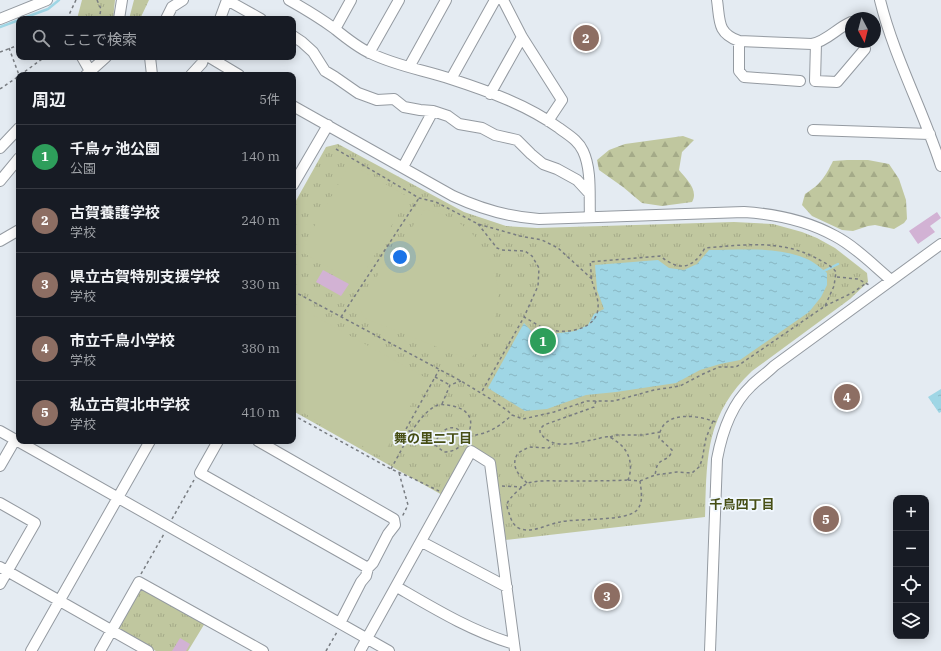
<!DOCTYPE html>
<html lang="ja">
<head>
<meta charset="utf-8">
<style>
	:root { --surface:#171b24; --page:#242831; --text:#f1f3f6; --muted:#9ea1a6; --line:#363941; --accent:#d93025 }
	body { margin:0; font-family:"IBM Plex Serif","Noto Sans JP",serif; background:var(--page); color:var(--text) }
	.controls { position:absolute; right:12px; bottom:12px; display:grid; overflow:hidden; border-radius:8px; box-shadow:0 2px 10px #0003 }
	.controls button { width:36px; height:36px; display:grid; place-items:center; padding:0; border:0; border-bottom:1px solid var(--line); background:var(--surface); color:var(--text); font:20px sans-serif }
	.compass { position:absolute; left:845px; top:12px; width:36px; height:36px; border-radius:50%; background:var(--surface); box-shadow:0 2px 10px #0003; rotate:173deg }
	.you { position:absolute; left:400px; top:257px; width:14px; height:14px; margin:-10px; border:3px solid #fff; border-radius:50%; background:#1a73e8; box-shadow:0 0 0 6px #1a73e833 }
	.badge { display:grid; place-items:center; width:26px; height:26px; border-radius:50%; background:var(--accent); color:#fff; font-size:13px; font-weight:700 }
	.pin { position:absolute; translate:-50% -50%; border:2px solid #fff; box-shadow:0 1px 4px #0006 }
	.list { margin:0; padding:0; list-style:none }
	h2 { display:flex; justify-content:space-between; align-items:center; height:52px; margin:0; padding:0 16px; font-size:17px }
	h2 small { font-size:13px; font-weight:400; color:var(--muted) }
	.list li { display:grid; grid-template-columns:26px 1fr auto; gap:12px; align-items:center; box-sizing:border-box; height:64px; padding:0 16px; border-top:1px solid var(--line) }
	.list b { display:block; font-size:15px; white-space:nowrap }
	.list p { margin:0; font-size:13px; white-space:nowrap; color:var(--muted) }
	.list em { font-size:13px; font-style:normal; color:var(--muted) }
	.icon { flex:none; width:22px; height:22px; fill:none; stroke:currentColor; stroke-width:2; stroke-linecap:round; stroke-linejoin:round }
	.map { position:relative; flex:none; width:941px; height:651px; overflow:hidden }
	.search { position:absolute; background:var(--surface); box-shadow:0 2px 10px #0003; left:16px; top:16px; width:280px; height:44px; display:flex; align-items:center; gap:10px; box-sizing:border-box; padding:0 14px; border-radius:8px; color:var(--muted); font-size:15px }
	.panel { position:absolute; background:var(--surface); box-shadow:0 2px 10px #0003; left:16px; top:72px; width:280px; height:372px; border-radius:8px }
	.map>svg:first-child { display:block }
	.forest { fill:url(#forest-firs) }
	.park { fill:url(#park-tufts) }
	.garden { fill:#c0c79f }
	.water { fill:url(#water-ripples) }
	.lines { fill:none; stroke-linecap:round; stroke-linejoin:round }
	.stream { stroke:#9fd6e5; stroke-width:2.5 }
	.building { fill:#d2b2d4 }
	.minor-casing { stroke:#949aa1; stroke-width:12 }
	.path { stroke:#787c81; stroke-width:1.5; stroke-dasharray:3 3; stroke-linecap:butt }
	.minor { stroke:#fff; stroke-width:10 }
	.labels { text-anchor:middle; stroke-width:3.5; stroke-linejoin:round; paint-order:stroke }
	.neighbourhood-label { font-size:13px; font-weight:bold; fill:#464e15; stroke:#f1f8ff }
</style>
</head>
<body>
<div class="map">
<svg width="941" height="651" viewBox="0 0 941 651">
	<defs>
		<pattern id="forest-firs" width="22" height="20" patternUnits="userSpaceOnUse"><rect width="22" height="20" fill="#c0c79f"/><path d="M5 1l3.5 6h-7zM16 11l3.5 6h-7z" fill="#a4aa88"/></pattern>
		<pattern id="park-tufts" width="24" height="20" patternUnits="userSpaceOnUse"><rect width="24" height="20" fill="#c0c79f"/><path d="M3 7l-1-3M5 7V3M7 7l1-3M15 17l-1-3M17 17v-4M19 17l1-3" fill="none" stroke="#a4aa88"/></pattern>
		<pattern id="water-ripples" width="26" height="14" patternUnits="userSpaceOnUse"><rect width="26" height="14" fill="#9fd6e5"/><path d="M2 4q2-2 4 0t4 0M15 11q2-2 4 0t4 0" fill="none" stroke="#88b6c3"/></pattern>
	</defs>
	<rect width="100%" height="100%" fill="#e4ebf2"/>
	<path class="forest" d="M 683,136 L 694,140 L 682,152 L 679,170 C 686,179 699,190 692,202 L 662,206 L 642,203 L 623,187 L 599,170 L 597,160 L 609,150 L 625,144 Z
		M 847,160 L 868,160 L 889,164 L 899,179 L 906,200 L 907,219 L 904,223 L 894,229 L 875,225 L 868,226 L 853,231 L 842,230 L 812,216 L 802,205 L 805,194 C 821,184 825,177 833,161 Z"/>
	<path class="park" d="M 82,0 L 115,0 L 113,19 L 77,19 Z
		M 134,0 L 149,0 L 140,19 L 129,19 Z
		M 338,144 L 464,212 L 506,226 L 537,228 L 734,222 L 773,224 L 802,232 L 817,238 L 835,248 L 867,273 L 868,282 L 850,299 L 752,371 C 705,416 707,457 705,517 L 505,540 L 493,460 L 471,446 L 444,496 L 293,411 L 293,206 L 326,147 Z
		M 139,588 L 143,588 L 205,623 L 188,651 L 156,651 L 119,630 L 118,626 Z"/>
	<path class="garden" d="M 350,164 L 408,197 L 358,284 L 300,251 Z
		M 425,209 C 436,212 446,215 456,221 C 487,239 506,283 495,318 C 490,333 479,347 470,360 L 364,318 L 358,303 Z
		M 293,304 L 426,378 L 382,457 L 293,407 Z"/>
	<path class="water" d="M 709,250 C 740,250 778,246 807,259 C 814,262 821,268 827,273 L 827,285 L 821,297 L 809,312 L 740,360 L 720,364 L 700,370 L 676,383 L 616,392 L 586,395 L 547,409 L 525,411 L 488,388 L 524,323 L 536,336 L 575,331 L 588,325 L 594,314 L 604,309 L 597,290 L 595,265 L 658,260 L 669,268 L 684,270 L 697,264 Z
		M 941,389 L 941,412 L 939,413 L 928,397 Z"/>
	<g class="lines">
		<path class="stream" d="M 21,19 L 48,9 L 59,0
			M 0,27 L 19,20
			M 822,272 L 838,264"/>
	</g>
	<path class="building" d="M 937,212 L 941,218 L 930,226 L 935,232 L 918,244 L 909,231 Z
		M 323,270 L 349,284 L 341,296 L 316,282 Z
		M 180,638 L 190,644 L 186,651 L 172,651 Z"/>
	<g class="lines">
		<g class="minor-casing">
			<path id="minor" d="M 227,0 L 261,19
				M 289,0 C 305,9 320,18 335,29 C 346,38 357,47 370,53 C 396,66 424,70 451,79 C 488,91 527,105 559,128 C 568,135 578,140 583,151 C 592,170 589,196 590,217
				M 503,0 L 522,37 L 562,100 L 548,121
				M 717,0 C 720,21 717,33 739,41 L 812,44 C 827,41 837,28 851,22
				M 880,0 C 894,57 923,110 941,166
				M 0,19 L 47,0
				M 119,19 L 122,0
				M 166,19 L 172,7 L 183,0
				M 220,19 L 227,0
				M 335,29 L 351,0
				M 293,36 L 302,42 L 313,52 L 325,71 L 335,77 L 358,93 L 377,100 L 394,99 L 404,107 L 420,110 L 433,111 L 448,116 L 459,124 L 482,128 L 495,135 L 517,140 L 531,154 L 543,164 L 557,169 L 577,180 L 589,193
				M 739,41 L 739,71 L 744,77 L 800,81
				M 816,43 L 815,81 L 837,82 L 865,49
				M 369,53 L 399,0
				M 82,57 L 90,71
				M 150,57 L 152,75
				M 209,57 L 239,75
				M 409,67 L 446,0
				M 86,75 L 106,57
				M 191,75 L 202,63 L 204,57
				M 451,79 L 495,0
				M 490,94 L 522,37
				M 293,106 L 453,196 C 481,209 508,217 539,219 L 744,212 C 776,214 806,220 835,236 C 856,247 873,265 891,280
				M 813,130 L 930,134
				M 0,148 L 19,128
				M 403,167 L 433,111
				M 0,181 L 19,158
				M 293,185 L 328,125
				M 0,241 L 19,230
				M 0,431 L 389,651
				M 218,441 L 200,473 L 368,568
				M 258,441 L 394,519 L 395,525 L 388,534 L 373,563 L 368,568 L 366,576 L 361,582 L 340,623
				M 0,466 L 15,440
				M 0,503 L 35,523 L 0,584
				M 422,542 L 507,587
				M 0,567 L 148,651
				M 397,587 C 435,609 471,631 514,644
				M 31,651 L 150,441
				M 100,651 L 139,582 L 263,651
				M 360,651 L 471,451 L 490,463 L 515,651
				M 710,651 L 717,459 C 722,432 731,405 751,386 C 758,379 767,373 774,366 L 941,244"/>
		</g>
		<path class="path" d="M 97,0 L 101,9 L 99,19
			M 67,19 L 76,0
			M 9,48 L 19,75
			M 0,52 L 19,45
			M 20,75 L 45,57
			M 0,89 L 19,76
			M 336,149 L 419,198 L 436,202 L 478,224 L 520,236 L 542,240 L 558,248 L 592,279
			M 478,224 L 497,248 L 502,250 L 525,251 L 532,256 L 539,268 L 538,286 L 524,317
			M 837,277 L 858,279 L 869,285
			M 293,279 L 296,280 L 293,285
			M 293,291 L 461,381 L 494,401 L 508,411 L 512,415 L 523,419 L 554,412 L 587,401 L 614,401 L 654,390 L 680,386 L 703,374 L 719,367 L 736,367 L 825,306 L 834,286 L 836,272 C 831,265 823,262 816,258 C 779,239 744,245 705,248 C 692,270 679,271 660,256 L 590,262 C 591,268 591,275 592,281 C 594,289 599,299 598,308 C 597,329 568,334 551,330 C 541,328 533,322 524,317 L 481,393
			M 825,306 L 852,293 L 865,284
			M 341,317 L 419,198
			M 435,377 L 450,385
			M 596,401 L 594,407 L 544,425 L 540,429 L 540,432 C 551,452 579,442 597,439 C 600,438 606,436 609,437 C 610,437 614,439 614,440 C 629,448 634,465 628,480
			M 442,404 L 450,385 L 461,381
			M 293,415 L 391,469 L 412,478 L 439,491
			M 713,421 L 706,438 L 702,460 L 699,467 L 692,473 L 677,472 L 655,475 C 656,471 656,467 658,464 C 663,458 670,460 672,450 L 659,438 C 661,409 700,415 718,423
			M 610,437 L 616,435 L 643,435 L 660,432
			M 467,443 L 464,437 C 487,434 495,430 512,415
			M 435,445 C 438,430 456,419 464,437 C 463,447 454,452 444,452 L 435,445 L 411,432 C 418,422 426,410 438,405 C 443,404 448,405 453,406 C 470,410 475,421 467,436
			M 391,469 L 411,432 L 406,429 L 439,370
			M 399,473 L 408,505 L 402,517
			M 628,480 L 640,481 C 641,490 644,502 637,510 C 626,522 576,518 560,522 C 548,524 533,533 521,529 C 514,527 511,520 509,513 C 508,511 507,507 507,504 C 508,499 523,485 528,483 C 539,480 553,481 565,481 C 586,481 607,481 628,480 Z
			M 640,481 L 655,475
			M 527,483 C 518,474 510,466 518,453 L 529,447 L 549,448 L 553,444
			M 502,486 L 522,487
			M 172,519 L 194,480
			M 141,574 L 164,534
			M 326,651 L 337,632"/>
		<use href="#minor" class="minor"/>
	</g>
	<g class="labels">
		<g class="neighbourhood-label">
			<text x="433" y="443">舞の里二丁目</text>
			<text x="742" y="509">千鳥四丁目</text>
		</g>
	</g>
</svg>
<div class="controls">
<button>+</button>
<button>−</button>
<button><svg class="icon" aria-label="locate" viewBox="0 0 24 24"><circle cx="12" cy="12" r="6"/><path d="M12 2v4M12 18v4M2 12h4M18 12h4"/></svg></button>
<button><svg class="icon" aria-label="layers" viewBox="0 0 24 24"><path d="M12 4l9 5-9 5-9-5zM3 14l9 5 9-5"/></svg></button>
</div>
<svg class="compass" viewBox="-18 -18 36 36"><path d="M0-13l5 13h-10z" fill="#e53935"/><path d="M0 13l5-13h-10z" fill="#9ea1a6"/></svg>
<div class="you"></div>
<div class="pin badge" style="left:543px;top:341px;background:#2e9e5b">1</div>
<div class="pin badge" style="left:586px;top:38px;background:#8d6e63">2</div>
<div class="pin badge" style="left:607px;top:596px;background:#8d6e63">3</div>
<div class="pin badge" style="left:847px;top:397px;background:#8d6e63">4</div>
<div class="pin badge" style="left:826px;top:519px;background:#8d6e63">5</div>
<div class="search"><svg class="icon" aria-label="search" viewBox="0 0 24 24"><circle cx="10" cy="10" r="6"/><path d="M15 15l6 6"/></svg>ここで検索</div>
<section class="panel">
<h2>周辺<small>5件</small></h2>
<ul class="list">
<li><span class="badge" style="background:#2e9e5b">1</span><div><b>千鳥ヶ池公園</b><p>公園</p></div><em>140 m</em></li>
<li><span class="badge" style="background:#8d6e63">2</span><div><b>古賀養護学校</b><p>学校</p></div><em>240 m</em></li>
<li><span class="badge" style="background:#8d6e63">3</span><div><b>県立古賀特別支援学校</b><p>学校</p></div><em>330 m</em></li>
<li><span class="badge" style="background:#8d6e63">4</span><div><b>市立千鳥小学校</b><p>学校</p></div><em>380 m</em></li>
<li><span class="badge" style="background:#8d6e63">5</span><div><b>私立古賀北中学校</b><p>学校</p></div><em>410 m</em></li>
</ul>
</section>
</div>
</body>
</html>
